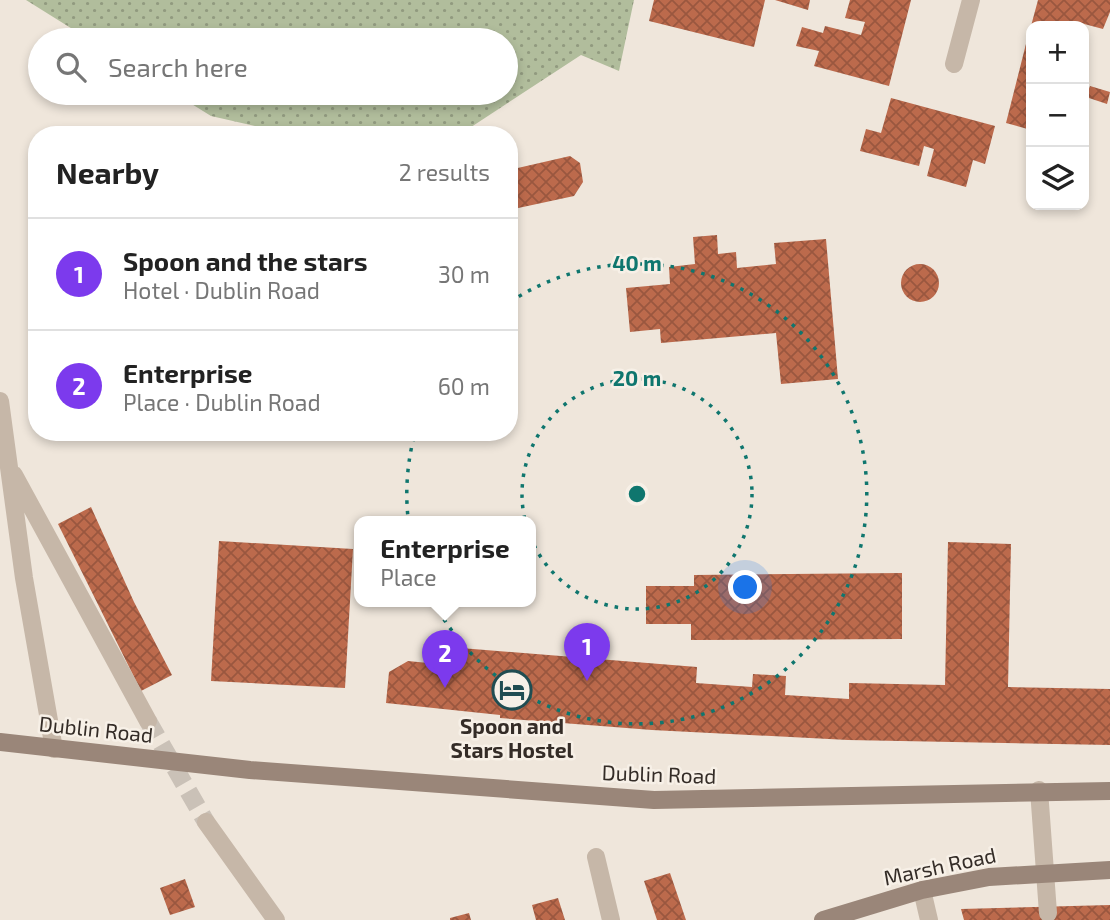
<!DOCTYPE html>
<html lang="en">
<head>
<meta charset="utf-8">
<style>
	:root { --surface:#fff; --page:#f2f2f2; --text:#222; --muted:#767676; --line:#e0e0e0; --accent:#7c3aed }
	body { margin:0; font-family:"Exo 2",sans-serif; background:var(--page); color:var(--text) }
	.controls { position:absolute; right:21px; top:21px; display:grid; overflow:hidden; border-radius:14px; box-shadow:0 4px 10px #0003 }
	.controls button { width:63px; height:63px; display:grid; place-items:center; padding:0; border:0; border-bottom:2px solid var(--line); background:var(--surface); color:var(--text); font:35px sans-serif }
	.you { position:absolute; left:746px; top:588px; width:24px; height:24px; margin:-18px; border:5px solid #fff; border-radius:50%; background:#1a73e8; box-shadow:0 0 0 10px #1a73e833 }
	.badge { display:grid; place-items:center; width:46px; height:46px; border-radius:50%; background:var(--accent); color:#fff; font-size:23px; font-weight:700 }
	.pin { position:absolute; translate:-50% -58px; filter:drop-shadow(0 2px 4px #0008) }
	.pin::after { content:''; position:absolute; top:37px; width:24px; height:21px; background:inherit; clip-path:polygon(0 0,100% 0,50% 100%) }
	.popup { position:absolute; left:354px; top:516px; width:182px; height:91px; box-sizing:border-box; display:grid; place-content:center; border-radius:14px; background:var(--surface); filter:drop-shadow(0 2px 5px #0005); font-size:23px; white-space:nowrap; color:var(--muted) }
	.popup b { font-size:26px; color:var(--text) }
	.popup::after { content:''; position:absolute; left:50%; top:100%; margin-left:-14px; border:14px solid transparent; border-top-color:var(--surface) }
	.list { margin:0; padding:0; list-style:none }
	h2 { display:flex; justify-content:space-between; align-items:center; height:91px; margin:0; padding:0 28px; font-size:30px }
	h2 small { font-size:23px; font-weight:400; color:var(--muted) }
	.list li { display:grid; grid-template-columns:46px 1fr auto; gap:21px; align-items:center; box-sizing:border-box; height:112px; padding:0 28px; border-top:2px solid var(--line) }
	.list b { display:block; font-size:26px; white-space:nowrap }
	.list p { margin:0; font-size:23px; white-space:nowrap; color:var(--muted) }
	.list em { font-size:23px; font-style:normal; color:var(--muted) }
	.icon { flex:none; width:38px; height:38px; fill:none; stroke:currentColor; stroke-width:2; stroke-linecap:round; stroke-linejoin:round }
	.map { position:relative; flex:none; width:1110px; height:920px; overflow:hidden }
	.search { position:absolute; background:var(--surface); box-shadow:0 4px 10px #0003; left:28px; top:28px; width:490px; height:77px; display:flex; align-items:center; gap:18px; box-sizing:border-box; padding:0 24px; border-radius:38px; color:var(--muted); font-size:26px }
	.panel { position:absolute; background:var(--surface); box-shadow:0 4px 10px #0003; left:28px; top:126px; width:490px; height:315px; border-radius:28px }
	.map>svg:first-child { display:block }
	.grass { fill:url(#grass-dots) }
	.building { fill:url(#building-cross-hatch) }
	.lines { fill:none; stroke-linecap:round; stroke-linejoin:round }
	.minor-tunnel { stroke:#cac1b7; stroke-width:18; stroke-dasharray:18 9; stroke-linecap:butt }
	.service { stroke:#c6b7a8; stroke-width:18 }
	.minor { stroke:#c6b7a8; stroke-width:18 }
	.secondary { stroke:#9a8679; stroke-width:18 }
	.ring { fill:none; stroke:#0f766e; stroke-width:3.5; stroke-dasharray:3.5 7 }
	.labels { text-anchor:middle; stroke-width:5; stroke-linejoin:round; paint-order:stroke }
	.poi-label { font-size:21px; font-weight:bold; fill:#342c27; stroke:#f7f0e7 }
	.street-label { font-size:21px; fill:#342c27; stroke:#f7f0e7 }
	.centre { fill:#0f766e; stroke:#f7f0e7; stroke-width:3.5 }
	.ring-label { font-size:21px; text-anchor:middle; font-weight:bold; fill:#0f766e; stroke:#f7f0e7; stroke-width:5; stroke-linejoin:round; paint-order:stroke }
</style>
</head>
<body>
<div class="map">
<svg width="1110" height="920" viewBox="0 0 1110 920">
	<defs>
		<pattern id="grass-dots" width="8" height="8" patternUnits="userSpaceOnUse" patternTransform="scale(1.75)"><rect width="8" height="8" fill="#b1bd9c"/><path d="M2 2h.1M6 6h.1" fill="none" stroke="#919a7f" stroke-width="1.8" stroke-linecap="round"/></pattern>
		<pattern id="building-cross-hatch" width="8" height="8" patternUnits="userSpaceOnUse" patternTransform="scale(1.75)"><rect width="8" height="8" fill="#bc6a4c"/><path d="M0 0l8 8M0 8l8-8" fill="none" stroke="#9a573f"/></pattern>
	</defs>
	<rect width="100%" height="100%" fill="#efe6db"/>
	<path class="grass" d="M 26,0 L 634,0 L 619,71 L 581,55 L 459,135 L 295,135 L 211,116 L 174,93 L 506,93 L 506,40 L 90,40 Z"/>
	<path class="building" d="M 654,0 L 765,0 L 754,47 L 649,21 Z
		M 775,0 L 810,0 L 808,10 Z
		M 850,0 L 911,0 L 889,86 L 814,66 L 819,51 L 796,46 L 802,27 L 823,33 L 825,26 L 861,35 L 865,22 L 845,18 Z
		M 1038,0 L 1110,0 L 1110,12 L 1103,29 L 1073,21 L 1071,26 L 1031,26 Z
		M 1030,28 L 1031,29 L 1031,130 L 1006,123 Z
		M 1090,86 L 1110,92 L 1107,104 L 1086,97 Z
		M 891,98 L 995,126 L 985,164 L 973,160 L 966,187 L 927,176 L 934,149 L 924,146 L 919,166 L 860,151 L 866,129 L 881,133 Z
		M 570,156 L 580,163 L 583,182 L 574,196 L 509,210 L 509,170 Z
		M 717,235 L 718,254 L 736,252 L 737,268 L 776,264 L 774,243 L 826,239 L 838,379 L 781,384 L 776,333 L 661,343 L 660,329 L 630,332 L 626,288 L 670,284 L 669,267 L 695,264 L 693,237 Z
		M901 283a19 19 0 1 1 38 0a19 19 0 1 1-38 0Z
		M 91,507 L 134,602 L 172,675 L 141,691 L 58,524 Z
		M 219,541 L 353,549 L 345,688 L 211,681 Z
		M 948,542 L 1011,544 L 1008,687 L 1110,689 L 1110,745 L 848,740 L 652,730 L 500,718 L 500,715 L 386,703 L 389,672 L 408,661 L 428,663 L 429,652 L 436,646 L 697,667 L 696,683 L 752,687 L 753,674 L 786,676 L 785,695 L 849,699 L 849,683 L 945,685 Z
		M 902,573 L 902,639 L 691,640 L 691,624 L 646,624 L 646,586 L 694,586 L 694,575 Z
		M 670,873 L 686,920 L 657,920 L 644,881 Z
		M 185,879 L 195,907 L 170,915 L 160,888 Z
		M 558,898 L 565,920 L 536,920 L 532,905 Z
		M 1110,905 L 1110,920 L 964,920 L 961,909 Z
		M 469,913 L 471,920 L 450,920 L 450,918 Z"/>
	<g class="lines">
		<path class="minor-tunnel" d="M 148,721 L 206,822"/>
		<path class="service" d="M 1039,790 L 1048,913
			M 596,857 L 611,920
			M 922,890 L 929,920"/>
		<path class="minor" d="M 954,64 L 971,0
			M 0,401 L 24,578 L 54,749
			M 14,475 L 148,721
			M 206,822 L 276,920"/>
		<path class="secondary" d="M 0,742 L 250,770 L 654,800 L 1110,791
			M 823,920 L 922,890 L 989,877 L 1110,870"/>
	</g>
	<g class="ring">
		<circle cx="637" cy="494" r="115"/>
		<path d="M510 302A230 230 0 1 1 415 433"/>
	</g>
	<defs>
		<g id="hotel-ring" transform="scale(2.0125)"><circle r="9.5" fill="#f7f0e7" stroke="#204d52" stroke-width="1.5"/><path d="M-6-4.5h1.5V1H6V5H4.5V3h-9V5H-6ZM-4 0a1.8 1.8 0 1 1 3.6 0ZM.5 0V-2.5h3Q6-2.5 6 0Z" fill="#204d52"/></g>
	</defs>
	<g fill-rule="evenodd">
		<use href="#hotel-ring" x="512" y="690"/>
	</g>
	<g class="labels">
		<g class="poi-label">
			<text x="512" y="734">Spoon and<tspan x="512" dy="24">Stars Hostel</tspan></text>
		</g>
		<g class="street-label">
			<text transform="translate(96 730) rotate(6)" y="7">Dublin Road</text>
			<text transform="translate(659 775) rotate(2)" y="7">Dublin Road</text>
			<text transform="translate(940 867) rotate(-12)" y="7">Marsh Road</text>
		</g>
	</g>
	<circle cx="637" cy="494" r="10" class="centre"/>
	<g class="ring-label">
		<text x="637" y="271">40 m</text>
		<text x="637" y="386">20 m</text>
	</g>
</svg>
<div class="controls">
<button>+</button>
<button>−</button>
<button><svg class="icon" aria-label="layers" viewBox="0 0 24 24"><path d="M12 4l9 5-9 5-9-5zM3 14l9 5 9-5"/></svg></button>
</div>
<div class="you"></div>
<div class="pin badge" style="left:587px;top:681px">1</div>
<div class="pin badge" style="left:445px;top:688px">2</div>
<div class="popup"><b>Enterprise</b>Place</div>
<div class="search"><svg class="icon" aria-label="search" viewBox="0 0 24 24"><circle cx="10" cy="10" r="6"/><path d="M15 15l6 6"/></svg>Search here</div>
<section class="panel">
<h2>Nearby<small>2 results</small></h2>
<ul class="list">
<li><span class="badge">1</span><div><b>Spoon and the stars</b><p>Hotel · Dublin Road</p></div><em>30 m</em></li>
<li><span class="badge">2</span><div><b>Enterprise</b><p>Place · Dublin Road</p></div><em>60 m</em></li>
</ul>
</section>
</div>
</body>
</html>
